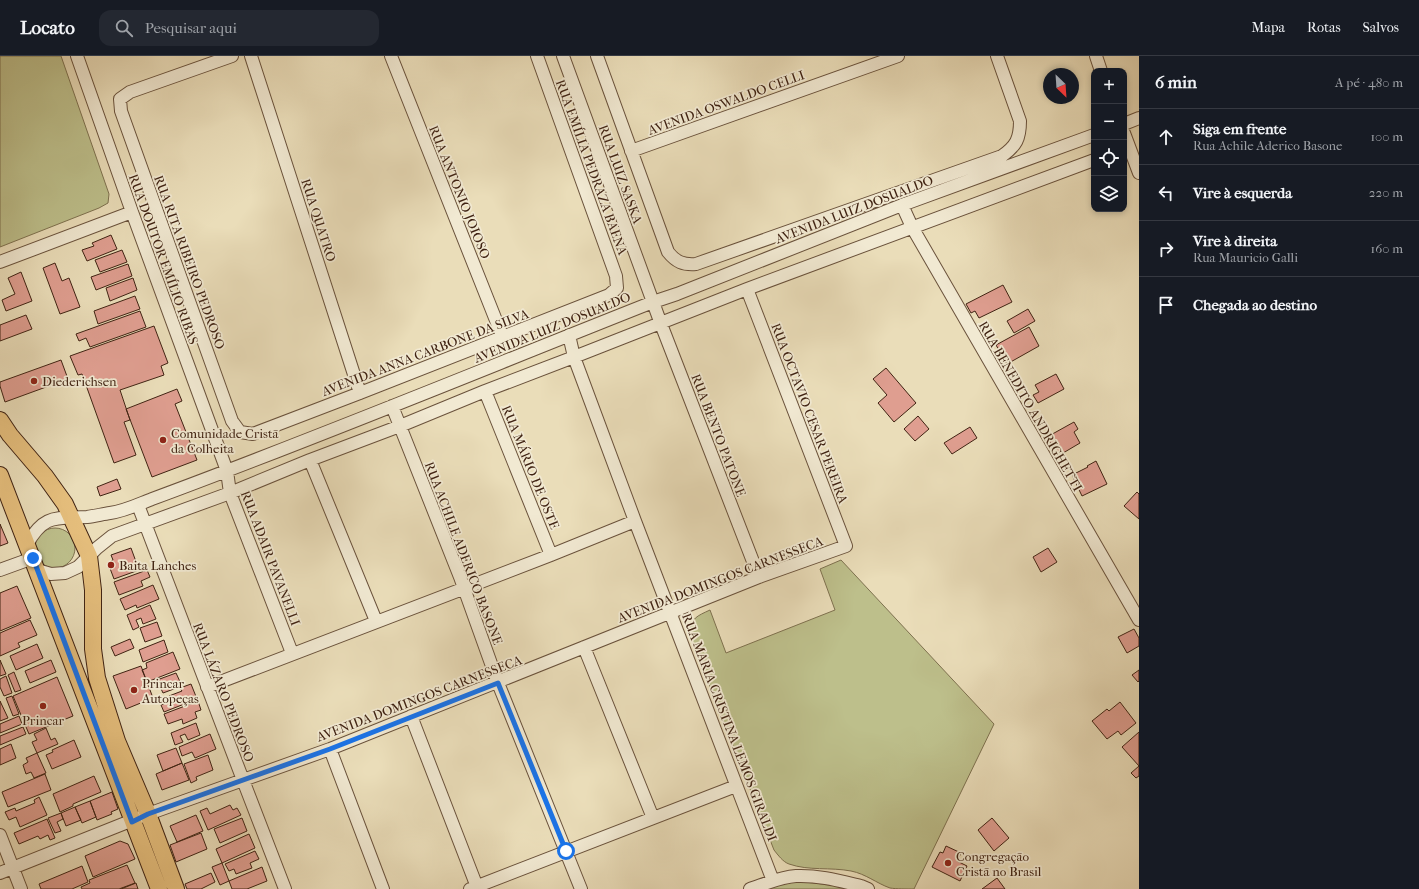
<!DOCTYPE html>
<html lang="pt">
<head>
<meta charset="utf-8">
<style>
	:root { --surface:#171b24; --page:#242831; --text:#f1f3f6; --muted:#9ea1a6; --line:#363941 }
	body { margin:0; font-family:"IM FELL French Canon",serif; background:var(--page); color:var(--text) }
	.controls { position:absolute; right:12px; top:12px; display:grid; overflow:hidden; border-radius:8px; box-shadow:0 2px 6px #0003 }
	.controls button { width:36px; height:36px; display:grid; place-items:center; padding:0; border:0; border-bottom:1px solid var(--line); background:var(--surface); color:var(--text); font:20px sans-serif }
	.compass { position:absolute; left:1043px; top:12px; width:36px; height:36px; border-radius:50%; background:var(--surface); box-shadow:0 2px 6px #0003; rotate:155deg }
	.stop { position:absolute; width:12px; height:12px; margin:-9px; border:3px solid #1a73e8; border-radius:50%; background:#fff }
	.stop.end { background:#1a73e8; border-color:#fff; box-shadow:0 1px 4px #0008 }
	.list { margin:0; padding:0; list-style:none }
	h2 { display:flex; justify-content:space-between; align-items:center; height:52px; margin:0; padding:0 16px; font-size:17px }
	h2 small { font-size:13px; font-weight:400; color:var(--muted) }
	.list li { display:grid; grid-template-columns:26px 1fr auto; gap:12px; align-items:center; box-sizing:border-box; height:56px; padding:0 16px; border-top:1px solid var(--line) }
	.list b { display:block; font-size:15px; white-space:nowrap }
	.list p { margin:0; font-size:13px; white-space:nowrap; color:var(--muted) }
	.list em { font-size:13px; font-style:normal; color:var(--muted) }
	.icon { flex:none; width:22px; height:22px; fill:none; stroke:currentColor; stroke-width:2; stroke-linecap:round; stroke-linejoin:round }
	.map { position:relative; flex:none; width:1139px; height:833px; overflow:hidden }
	header { display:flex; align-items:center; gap:24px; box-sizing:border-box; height:56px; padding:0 20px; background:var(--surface); border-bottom:1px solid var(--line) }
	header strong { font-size:19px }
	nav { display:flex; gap:22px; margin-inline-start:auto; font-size:14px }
	.search { width:280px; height:36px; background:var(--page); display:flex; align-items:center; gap:10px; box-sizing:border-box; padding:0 14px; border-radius:12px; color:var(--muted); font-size:15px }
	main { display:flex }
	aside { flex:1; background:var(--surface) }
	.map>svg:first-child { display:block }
	.green { fill:#bdbf8b; stroke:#7e714f }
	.building { fill:#df9e90; stroke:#402313 }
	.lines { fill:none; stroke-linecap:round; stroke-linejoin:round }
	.minor-casing { stroke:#6a523c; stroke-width:14 }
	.major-casing { stroke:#402313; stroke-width:18 }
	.minor { stroke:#f1e9d2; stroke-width:12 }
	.major { stroke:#e5be7c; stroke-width:16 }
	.route { stroke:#1a73e8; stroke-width:5 }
	.poi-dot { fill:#8f2418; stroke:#f1e9d2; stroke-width:1.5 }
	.labels { text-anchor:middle; stroke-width:3.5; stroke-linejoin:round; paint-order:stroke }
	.street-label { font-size:13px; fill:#402313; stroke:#f1e9d2 }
	.poi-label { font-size:13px; fill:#402313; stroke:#f1e9d2; text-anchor:start }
</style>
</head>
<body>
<header>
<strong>Locato</strong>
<div class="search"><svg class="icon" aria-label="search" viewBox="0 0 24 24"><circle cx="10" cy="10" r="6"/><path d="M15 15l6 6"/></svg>Pesquisar aqui</div>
<nav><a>Mapa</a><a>Rotas</a><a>Salvos</a></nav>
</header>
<main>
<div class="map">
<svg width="1139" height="833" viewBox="0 0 1139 833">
	<rect width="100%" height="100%" fill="#eaddb9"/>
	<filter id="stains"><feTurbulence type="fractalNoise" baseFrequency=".005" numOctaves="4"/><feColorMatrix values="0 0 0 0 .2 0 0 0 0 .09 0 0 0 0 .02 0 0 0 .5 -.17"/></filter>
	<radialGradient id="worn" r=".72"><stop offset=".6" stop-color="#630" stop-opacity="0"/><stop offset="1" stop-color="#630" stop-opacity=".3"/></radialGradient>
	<path class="green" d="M 0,0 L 61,0 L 109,138 L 108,147 L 99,152 L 0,191 Z
		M35 492a20 20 0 1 1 40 0a20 20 0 1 1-40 0Z
		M 841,504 L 994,668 L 914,833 C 907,833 896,833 890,832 C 876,827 866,818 851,815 C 830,811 809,815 789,808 C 783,806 778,799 774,794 L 689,577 C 691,562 697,560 710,554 L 726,597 L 835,554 L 820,513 Z
		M 804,826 L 833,829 L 846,833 L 767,833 L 784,827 Z"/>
	<path class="building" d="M 111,179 L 117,193 L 87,205 L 82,194 L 94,190 L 92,187 Z
		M 122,194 L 127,206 L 100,216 L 95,204 Z
		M 55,207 L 62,225 L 69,222 L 80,251 L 60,258 L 43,212 Z
		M 128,208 L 132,220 L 96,234 L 91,221 Z
		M 21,216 L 32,245 L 6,255 L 2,244 L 15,238 L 8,222 Z
		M 133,222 L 137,234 L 110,245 L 106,232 Z
		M 1003,229 L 1012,246 L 979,262 L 975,255 L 971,257 L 966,248 Z
		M 135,240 L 140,253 L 98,268 L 94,255 Z
		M 1028,253 L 1035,265 L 1014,277 L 1007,265 Z
		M 140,255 L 146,271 L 90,291 L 86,282 L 79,285 L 76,278 Z
		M 26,259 L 32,273 L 0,285 L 0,269 Z
		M 154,270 L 168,307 L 161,310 L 164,319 L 120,334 L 130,364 L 124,366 L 136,399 L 114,407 L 82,318 L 78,319 L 70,300 Z
		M 1029,271 L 1039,290 L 1007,308 L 996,289 Z
		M 61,304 L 68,323 L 5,346 L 0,330 L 0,326 Z
		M 886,312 L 916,347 L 894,366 L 878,347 L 887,339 L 873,323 Z
		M 1056,318 L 1064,333 L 1038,347 L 1033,339 L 1039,336 L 1035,329 Z
		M 177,333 L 182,345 L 175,348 L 197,404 L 152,421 L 126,353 Z
		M 918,360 L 929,373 L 915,385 L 904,373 Z
		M 1074,366 L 1078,373 L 1074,376 L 1080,387 L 1058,400 L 1047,381 Z
		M 970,371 L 977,382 L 952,398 L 944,387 Z
		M 1096,405 L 1107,428 L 1082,440 L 1072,419 L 1088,411 L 1087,410 Z
		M 117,423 L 121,433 L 100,440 L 97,431 Z
		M 1137,436 L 1139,438 L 1139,463 L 1124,450 Z
		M 0,468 L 8,487 L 0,490 Z
		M 131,492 L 139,514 L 114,523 L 108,507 L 113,504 L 111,499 Z
		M 1048,492 L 1057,506 L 1041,516 L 1033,501 Z
		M 147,514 L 150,521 L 141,525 L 143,530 L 119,539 L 114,526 Z
		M 153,529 L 159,543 L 137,552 L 136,549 L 125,554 L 120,543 Z
		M 17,530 L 31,562 L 0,575 L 0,537 Z
		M 150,549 L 156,563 L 143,568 L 141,562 L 136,564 L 139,571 L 133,574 L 127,559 Z
		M 30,564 L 37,579 L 18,587 L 20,591 L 0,600 L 0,577 Z
		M 157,566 L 162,580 L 145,586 L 140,572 Z
		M 1134,573 L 1139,582 L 1139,590 L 1127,597 L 1118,581 Z
		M 130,583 L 134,592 L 115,600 L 111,591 Z
		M 164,584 L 168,596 L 143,606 L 139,594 Z
		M 37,588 L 43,602 L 16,614 L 10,600 Z
		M 173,596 L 180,613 L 147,626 L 142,614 L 147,612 L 146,607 Z
		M 0,604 L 6,618 L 0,620 Z
		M 51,604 L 56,616 L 30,627 L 25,615 Z
		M 141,610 L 153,642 L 126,653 L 113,620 Z
		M 1139,614 L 1139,625 L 1138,626 L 1132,619 Z
		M 14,616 L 21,634 L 15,636 L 8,619 Z
		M 176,617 L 182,630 L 163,637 L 157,624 Z
		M 6,620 L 12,637 L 4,640 L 0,631 L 0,623 Z
		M 57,621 L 73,660 L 29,678 L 13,640 Z
		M 191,628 L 197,643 L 164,656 L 161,649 L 171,645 L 169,640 L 182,635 L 180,632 Z
		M 12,640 L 19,658 L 13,660 L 6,642 Z
		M 0,645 L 8,662 L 0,665 Z
		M 198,645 L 201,654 L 195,656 L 197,662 L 183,668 L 182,663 L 168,668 L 164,658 Z
		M 1120,646 L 1136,667 L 1121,679 L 1118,675 L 1107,683 L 1092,665 L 1107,653 L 1109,655 Z
		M 19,660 L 22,668 L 0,677 L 0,668 Z
		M 196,667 L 200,679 L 188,684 L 185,678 L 180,680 L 183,686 L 175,689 L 171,677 Z
		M 23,671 L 26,678 L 0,689 L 0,680 Z
		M 46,672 L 51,684 L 55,682 L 58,688 L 37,697 L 32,686 L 37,684 L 34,678 Z
		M 1139,676 L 1139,720 L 1136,722 L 1131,717 L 1139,710 L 1122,691 Z
		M 210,678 L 216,693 L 195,702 L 192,696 L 182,700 L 179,691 Z
		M 74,684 L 81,701 L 52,713 L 46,699 L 53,696 L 52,694 Z
		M 11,688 L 16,702 L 0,709 L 0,693 Z
		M 176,692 L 182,707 L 163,715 L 157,699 Z
		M 37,697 L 46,717 L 34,722 L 31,716 L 26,718 L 23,709 L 28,706 L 26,702 Z
		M 208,699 L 213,714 L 196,721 L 197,724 L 191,727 L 184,708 Z
		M 182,707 L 189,724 L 162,734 L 156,718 Z
		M 45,718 L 51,734 L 8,751 L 2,736 Z
		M 94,720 L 101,736 L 73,748 L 73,750 L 60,756 L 53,738 Z
		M 112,736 L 118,753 L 111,756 L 112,758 L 97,764 L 90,745 Z
		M 39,741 L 47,759 L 20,771 L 16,761 L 9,764 L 5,756 L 15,752 L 16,755 L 35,747 L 34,744 Z
		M 90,745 L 96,761 L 82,767 L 75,751 Z
		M 230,749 L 233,754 L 237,752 L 241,759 L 208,774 L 200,755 L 207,752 L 210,758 Z
		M 75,751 L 81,764 L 66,770 L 61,757 Z
		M 61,757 L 63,763 L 57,766 L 61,775 L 55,777 L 48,762 Z
		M 196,759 L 203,775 L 177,786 L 170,770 Z
		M 242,762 L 247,775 L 220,787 L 214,773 Z
		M 992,762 L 1009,782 L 994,795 L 978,774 Z
		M 47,763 L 55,782 L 50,784 L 48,779 L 40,783 L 38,780 L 19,788 L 14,777 Z
		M 201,777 L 207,793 L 176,806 L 170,789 Z
		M 249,778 L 255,792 L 222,807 L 216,793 Z
		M 120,785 L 128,788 L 135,803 L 93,821 L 85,800 Z
		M 946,790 L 961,797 L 957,805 L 967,810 L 960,825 L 932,811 L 940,796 L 943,797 Z
		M 255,795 L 259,803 L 250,807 L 252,812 L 236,818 L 234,813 L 229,815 L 225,808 Z
		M 222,807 L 229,825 L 220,829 L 212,811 Z
		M 127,809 L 135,827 L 119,833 L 82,833 L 81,831 L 90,827 L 89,824 Z
		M 82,810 L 88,826 L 72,833 L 41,833 L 39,828 Z
		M 262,811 L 267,825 L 247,833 L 232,833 L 229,825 Z
		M 211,817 L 215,826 L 201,833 L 187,833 L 185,828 Z
		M 997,822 L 1005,833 L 982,833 Z
		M 136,827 L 138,833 L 121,833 Z"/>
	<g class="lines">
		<g class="minor-casing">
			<path id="minor" d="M 77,0 L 132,156 L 227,415 L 230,437 L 292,597
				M 232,0 L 130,36 L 120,43 L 121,55 L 232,365 L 240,376 L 253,378 L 360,337 L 609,239 L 617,232 L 616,220 L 537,0
				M 251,0 L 360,337
				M 391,0 L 503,282
				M 563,0 L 661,268 L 759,521
				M 597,0 L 668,196 C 676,206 683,209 696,208 L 1002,100 C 1016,90 1020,83 1020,65 L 997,0
				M 1096,0 L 1101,15
				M 1124,68 L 1139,62
				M 1124,77 L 1139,117
				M 631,95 L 898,0
				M 902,149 L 912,171 L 1139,564
				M 0,206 L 132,156
				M 569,279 L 574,301 L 635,465 L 773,825
				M 485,335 L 551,499
				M 392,350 L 460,521 L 498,627 L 581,833
				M 310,404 L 376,565
				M 138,449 L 243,724 L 285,833
				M 27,488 C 45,457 56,463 87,461 C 95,460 103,458 110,457 C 125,455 139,448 152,443 C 320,381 486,312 653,246 L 677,238 L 902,149 L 1094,79
				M 0,514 L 33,502
				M 37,514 L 51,518 L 65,517 L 78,511 L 97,492 L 112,480 L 230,437 L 310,404 L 400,370 L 485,335 L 574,301 L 747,233 L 1094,104
				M 584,591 L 653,762
				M 207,631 L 551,499 L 635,465
				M 411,660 L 477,831
				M 330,693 L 383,833
				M 0,779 L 21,833
				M 0,817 L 148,758 L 330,693 L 759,521 L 846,490 L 747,233
				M 470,833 L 736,730
				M 750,833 C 765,828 780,821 796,820 C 818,819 840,825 861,830 L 868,833"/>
		</g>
		<g class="major-casing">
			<path id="major" d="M 0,364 L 10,379 L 45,420 L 65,448 L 89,500 L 93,534 L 93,593 L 97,622 L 117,685 L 148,758 L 176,833
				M 0,419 L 159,833"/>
		</g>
		<use href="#minor" class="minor"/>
		<use href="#major" class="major"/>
	</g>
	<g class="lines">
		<path class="route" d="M 33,502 L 132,766 L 148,758 L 330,693 L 498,627 L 566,795"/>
	</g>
	<g class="poi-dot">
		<circle cx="34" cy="325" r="4"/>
		<circle cx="163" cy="384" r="4"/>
		<circle cx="111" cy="509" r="4"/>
		<circle cx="134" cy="634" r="4"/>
		<circle cx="43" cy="650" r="4"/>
		<circle cx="948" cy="807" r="4"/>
	</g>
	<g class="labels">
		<g class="street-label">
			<text transform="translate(726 46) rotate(-20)" y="5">AVENIDA OSWALDO CELLI</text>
			<text transform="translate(592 111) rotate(70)" y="5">RUA EMÍLIA PEDRAZA BAENA</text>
			<text transform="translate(621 118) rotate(70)" y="5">RUA LUIZ SASKA</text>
			<text transform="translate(460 136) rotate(68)" y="5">RUA ANTONIO JOIOSO</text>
			<text transform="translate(854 153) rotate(-21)" y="5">AVENIDA LUIZ DOSUALDO</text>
			<text transform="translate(319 164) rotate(72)" y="5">RUA QUATRO</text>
			<text transform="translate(164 203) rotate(70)" y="5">RUA DOUTOR EMÍLIO RIBAS</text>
			<text transform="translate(190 206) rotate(70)" y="5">RUA RITA RIBEIRO PEDROSO</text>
			<text transform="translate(552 271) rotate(-22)" y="5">AVENIDA LUIZ DOSUALDO</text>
			<text transform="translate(425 296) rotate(-21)" y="5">AVENIDA ANNA CARBONE DA SILVA</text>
			<text transform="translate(1031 350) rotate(60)" y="5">RUA BENEDITO ANDRIGHETTI</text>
			<text transform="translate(810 357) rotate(69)" y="5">RUA OCTAVIO CESAR PEREIRA</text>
			<text transform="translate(719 379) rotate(69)" y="5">RUA BENTO PATONE</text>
			<text transform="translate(531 411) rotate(68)" y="5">RUA MÁRIO DE OSTE</text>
			<text transform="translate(464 497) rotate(69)" y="5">RUA ACHILE ADERICO BASONE</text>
			<text transform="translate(271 502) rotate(69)" y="5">RUA ADAIR PAVANELLI</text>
			<text transform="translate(720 523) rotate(-21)" y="5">AVENIDA DOMINGOS CARNESSECA</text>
			<text transform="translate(224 636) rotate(69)" y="5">RUA LÁZARO PEDROSO</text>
			<text transform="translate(419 642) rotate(-21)" y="5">AVENIDA DOMINGOS CARNESSECA</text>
			<text transform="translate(730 671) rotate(69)" y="5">RUA MARIA CRISTINA LEMOS GIRALDI</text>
		</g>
		<g class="poi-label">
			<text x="42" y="330">Diederichsen</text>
			<text x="171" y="382">Comunidade Cristã<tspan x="171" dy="15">da Colheita</tspan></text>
			<text x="119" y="514">Baita Lanches</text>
			<text x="142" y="632">Princar<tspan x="142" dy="15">Autopeças</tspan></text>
			<text x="43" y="669" text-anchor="middle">Princar</text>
			<text x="956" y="805">Congregação<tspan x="956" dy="15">Cristã no Brasil</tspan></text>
		</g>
	</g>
	<rect width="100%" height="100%" filter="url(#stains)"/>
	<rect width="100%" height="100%" fill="url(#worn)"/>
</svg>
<div class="controls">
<button>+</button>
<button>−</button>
<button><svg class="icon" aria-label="locate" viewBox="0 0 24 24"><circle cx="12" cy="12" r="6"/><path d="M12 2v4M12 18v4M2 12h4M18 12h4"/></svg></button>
<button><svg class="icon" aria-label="layers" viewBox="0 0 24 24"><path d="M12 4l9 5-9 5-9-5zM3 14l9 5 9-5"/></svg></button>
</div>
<svg class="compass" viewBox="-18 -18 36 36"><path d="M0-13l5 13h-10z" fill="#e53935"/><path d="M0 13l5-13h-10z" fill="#9ea1a6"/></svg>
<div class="stop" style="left:566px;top:795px"></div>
<div class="stop end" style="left:33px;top:502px"></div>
</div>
<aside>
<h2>6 min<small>A pé · 480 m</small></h2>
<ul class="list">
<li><svg class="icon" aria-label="ahead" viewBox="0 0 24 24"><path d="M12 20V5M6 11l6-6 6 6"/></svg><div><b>Siga em frente</b><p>Rua Achile Aderico Basone</p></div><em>100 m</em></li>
<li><svg class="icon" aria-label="left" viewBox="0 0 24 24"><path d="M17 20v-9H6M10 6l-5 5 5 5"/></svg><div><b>Vire à esquerda</b></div><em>220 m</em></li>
<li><svg class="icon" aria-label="right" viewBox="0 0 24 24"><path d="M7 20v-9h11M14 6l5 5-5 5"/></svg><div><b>Vire à direita</b><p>Rua Mauricio Galli</p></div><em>160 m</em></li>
<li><svg class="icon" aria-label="arrive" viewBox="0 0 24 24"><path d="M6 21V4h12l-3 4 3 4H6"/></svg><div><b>Chegada ao destino</b></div></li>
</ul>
</aside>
</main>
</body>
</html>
